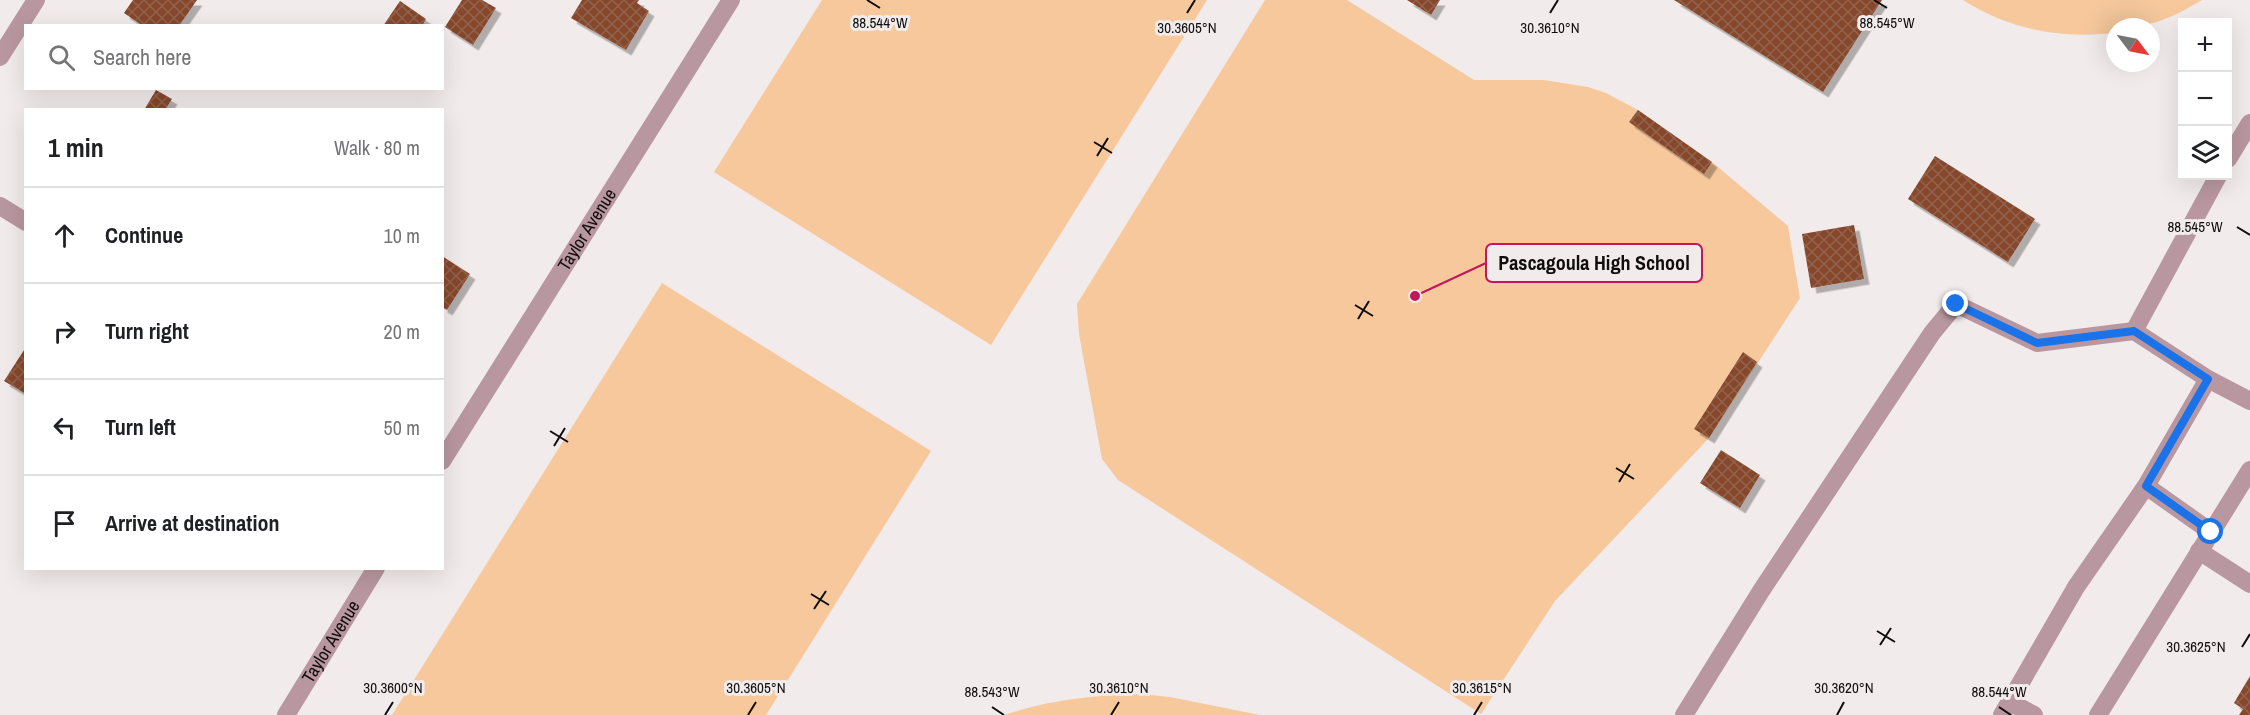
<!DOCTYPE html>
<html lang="en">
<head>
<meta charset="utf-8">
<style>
	:root { --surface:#fff; --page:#f6f6f6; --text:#202124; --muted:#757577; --line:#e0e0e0 }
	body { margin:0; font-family:"Archivo Narrow",sans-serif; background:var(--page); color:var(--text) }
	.controls { position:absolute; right:18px; top:18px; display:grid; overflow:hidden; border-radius:0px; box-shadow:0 6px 24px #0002 }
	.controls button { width:54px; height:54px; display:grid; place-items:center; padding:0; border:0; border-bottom:2px solid var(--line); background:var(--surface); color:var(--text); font:30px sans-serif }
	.compass { position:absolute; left:2106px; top:18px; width:54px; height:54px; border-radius:50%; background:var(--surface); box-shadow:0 6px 24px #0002; rotate:122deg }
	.stop { position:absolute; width:18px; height:18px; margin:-14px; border:4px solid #1a73e8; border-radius:50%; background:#fff }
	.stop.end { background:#1a73e8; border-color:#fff; box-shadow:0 2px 6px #0008 }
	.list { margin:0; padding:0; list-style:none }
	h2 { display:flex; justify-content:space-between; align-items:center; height:78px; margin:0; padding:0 24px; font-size:26px }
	h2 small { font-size:20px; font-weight:400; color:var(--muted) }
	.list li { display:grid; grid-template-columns:39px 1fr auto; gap:18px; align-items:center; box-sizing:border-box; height:96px; padding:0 24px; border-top:2px solid var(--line) }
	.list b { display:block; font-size:22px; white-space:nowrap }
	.list em { font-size:20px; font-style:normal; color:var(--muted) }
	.icon { flex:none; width:33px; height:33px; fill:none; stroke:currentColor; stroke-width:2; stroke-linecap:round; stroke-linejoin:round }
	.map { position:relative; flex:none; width:2250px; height:715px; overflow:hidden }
	.search { position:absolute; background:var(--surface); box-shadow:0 6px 24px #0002; left:24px; top:24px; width:420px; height:66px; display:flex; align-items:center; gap:15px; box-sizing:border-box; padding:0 21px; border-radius:0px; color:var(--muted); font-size:22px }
	.panel { position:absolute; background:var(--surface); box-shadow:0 6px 24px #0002; left:24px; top:108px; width:420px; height:462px; border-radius:0px }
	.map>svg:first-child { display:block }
	.park { fill:#f6c89c }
	.building { fill:url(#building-cross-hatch); filter:url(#shadow) }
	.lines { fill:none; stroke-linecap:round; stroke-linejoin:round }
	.service { stroke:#b997a1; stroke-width:18 }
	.minor { stroke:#b997a1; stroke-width:18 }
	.route { stroke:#1a73e8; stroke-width:8 }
	.ticks { fill:none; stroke:#0f0d0d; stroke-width:2 }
	.labels { text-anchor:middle; stroke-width:6; stroke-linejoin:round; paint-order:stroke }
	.street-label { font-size:18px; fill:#0f0d0d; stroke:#f2ebeb }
	.ticks-label { font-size:15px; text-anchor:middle; fill:#0f0d0d; stroke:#f2ebeb; stroke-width:6; stroke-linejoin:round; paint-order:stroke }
	.leader { fill:none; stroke:#c2185b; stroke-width:2 }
	.callout-dot { fill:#c2185b; stroke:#f2ebeb; stroke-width:2 }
	.callout { fill:#f2ebeb; stroke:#c2185b; stroke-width:2 }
	.callout-label { font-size:20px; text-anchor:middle; font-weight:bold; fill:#0f0d0d }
</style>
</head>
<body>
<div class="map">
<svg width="2250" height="715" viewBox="0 0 2250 715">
	<defs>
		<pattern id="building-cross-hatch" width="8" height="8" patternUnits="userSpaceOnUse" patternTransform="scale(1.5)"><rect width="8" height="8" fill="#86472c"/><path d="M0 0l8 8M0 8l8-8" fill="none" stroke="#92634e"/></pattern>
		<filter id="shadow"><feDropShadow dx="5.5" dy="5.5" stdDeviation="0" flood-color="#0004"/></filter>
	</defs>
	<rect width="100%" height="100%" fill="#f2ebeb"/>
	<path class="park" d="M 822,0 L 1207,0 L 991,345 L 714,172 Z
		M 1265,0 L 1347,0 L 1474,80 L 1544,80 L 1588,87 L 1606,93 L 1638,110 L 1712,162 L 1788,226 L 1800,298 L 1709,438 L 1555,601 L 1481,714 L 1118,480 L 1102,459 L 1079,334 L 1077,304 Z
		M 1963,0 L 2202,0 C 2170,19 2152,27 2115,27 L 2115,33 L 2112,33 C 2058,39 2009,29 1963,0 Z
		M 662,283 L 931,451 L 766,715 L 392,715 Z
		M 1140,694 L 1170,697 L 1260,715 L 1004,715 C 1049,700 1093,695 1140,694 Z"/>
	<path class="building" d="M 133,0 L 197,0 L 179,26 L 143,26 L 124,13 Z
		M 462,0 L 482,0 L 496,8 L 473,45 L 445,27 Z
		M 582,0 L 639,0 L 637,3 L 649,11 L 626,50 L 571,18 Z
		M 1407,0 L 1440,0 L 1431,15 Z
		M 1674,0 L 1882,0 L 1823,92 Z
		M 400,1 L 426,19 L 422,26 L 383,26 Z
		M 156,90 L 172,99 L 165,110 L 144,110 Z
		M 1638,110 L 1712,162 L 1704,174 L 1629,122 Z
		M 1935,156 L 2035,219 L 2008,262 L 1908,199 Z
		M 1854,225 L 1864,279 L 1811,288 L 1802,234 Z
		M 442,256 L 470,274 L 447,310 L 442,307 Z
		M 26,347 L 26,394 L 4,381 Z
		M 1743,352 L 1757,362 L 1709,438 L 1694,429 Z
		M 1721,450 L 1760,475 L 1740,508 L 1700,483 Z
		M 2250,676 L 2250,715 L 2239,715 L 2243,709 L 2234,703 Z"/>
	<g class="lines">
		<path class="service" d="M 2228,159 L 2250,123
			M 2218,176 L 2134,331 L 2208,379 L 2250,401
			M 2146,486 L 2211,532
			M 2010,702 L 2034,715
			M 1684,715 L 1761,591 L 1932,333 L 1956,304 L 2037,343 L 2134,331
			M 2002,715 L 2076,587 L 2146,486 L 2208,379"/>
		<g class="minor">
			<path d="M 0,57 L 36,0"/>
			<path d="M 0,206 L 26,222"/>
			<path id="s1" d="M 442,461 L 731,0"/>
			<path d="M 2199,551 L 2250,584"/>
			<path id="s2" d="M 286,715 L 376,568"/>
			<path d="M 2098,715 L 2250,470"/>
		</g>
	</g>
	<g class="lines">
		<path class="route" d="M 1956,304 L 2037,343 L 2134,331 L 2208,379 L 2146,486 L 2211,532"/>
	</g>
	<path class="ticks" d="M 867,0 L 880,8M 1874,0 L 1887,8M 1187,13 L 1195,0M 1550,13 L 1558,0M 1094,142 L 1112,153M 1097,156 L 1108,138M 2237,227 L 2250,235M 1355,305 L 1373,316M 1358,319 L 1369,301M 550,431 L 568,442M 554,446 L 565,428M 1616,468 L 1634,479M 1619,482 L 1630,464M 811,594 L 829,605M 814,609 L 826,591M 1877,631 L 1895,642M 1880,645 L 1891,628M 2242,647 L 2250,634M 992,707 L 1004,715M 1999,707 L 2011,715M 385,715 L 393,702M 748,715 L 756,702M 1111,715 L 1119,702M 1474,715 L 1482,702M 1837,715 L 1844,702"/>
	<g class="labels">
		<g class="street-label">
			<text dy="6" stroke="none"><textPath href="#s1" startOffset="273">Taylor Avenue</textPath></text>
			<text dy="6" stroke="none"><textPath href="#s2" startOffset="86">Taylor Avenue</textPath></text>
		</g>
	</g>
	<g class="ticks-label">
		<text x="1887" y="28">88.545°W</text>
		<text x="880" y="28">88.544°W</text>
		<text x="1187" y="33">30.3605°N</text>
		<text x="1550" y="33">30.3610°N</text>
		<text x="2195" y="232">88.545°W</text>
		<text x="2196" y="652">30.3625°N</text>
		<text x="393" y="693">30.3600°N</text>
		<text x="756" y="693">30.3605°N</text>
		<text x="1119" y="693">30.3610°N</text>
		<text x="1482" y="693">30.3615°N</text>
		<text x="1844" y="693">30.3620°N</text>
		<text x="992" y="697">88.543°W</text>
		<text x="1999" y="697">88.544°W</text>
	</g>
	<path class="leader" d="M1415 296L1486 263"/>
	<circle class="callout-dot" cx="1415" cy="296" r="6"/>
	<rect class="callout" x="1486" y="244" width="216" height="38" rx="6"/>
	<g class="callout-label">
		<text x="1594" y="270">Pascagoula High School</text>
	</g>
</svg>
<div class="controls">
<button>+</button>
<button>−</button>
<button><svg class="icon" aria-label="layers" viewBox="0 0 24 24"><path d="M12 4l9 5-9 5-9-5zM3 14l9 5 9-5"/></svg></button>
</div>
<svg class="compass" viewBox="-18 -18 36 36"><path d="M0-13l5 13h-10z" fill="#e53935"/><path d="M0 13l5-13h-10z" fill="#757577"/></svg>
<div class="stop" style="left:2211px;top:532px"></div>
<div class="stop end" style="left:1956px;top:304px"></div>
<div class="search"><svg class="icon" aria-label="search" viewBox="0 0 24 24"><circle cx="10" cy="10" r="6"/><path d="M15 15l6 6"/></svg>Search here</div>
<section class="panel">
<h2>1 min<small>Walk · 80 m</small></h2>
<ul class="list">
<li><svg class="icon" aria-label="ahead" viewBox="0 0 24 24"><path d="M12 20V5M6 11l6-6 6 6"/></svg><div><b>Continue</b></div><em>10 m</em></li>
<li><svg class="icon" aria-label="right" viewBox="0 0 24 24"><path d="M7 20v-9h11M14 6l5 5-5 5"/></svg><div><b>Turn right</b></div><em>20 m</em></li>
<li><svg class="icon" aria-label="left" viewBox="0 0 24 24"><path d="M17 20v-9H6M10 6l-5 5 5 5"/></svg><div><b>Turn left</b></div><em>50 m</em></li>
<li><svg class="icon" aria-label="arrive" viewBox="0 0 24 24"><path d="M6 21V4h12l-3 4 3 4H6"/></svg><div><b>Arrive at destination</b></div></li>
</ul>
</section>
</div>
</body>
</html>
